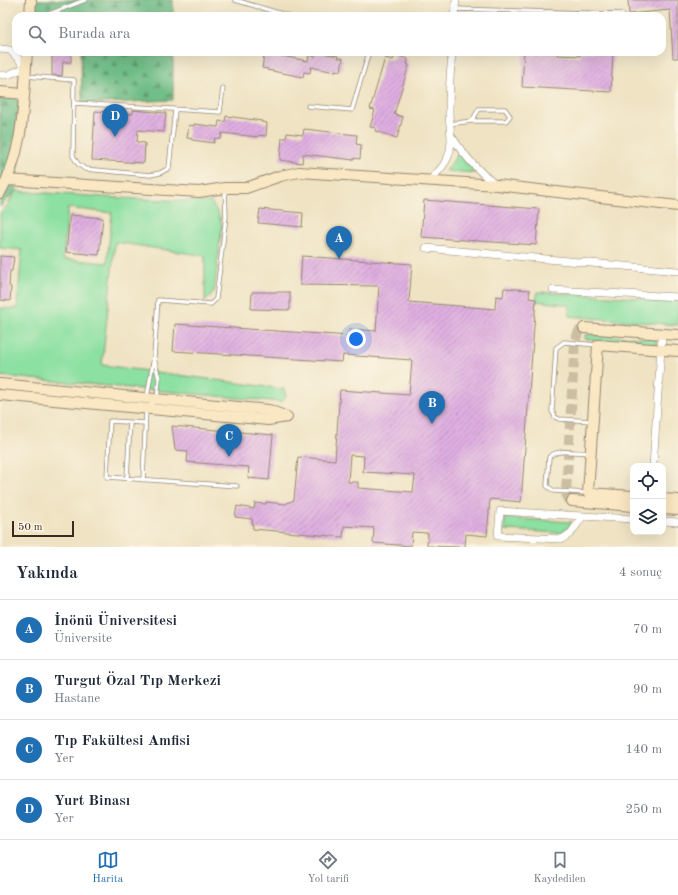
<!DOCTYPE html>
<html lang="tr">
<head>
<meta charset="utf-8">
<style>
	:root { --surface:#fff; --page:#f2f2f3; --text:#1f2937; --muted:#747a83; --line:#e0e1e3; --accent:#1f6fb2 }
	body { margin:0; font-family:"Old Standard TT",serif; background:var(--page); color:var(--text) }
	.controls { position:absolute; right:12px; bottom:12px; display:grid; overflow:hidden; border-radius:8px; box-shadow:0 4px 16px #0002 }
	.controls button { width:36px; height:36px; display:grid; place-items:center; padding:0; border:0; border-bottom:1px solid var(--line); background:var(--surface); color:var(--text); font:20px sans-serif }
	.scale { position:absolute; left:12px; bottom:10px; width:62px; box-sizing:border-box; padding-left:4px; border:2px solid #3b2a1e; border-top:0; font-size:11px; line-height:14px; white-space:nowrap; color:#3b2a1e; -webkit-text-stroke:3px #fcf5e5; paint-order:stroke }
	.you { position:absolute; left:356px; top:339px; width:14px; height:14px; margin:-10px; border:3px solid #fff; border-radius:50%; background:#1a73e8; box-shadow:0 0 0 6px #1a73e833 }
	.badge { display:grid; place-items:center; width:26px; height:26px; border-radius:50%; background:var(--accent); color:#fff; font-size:13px; font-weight:700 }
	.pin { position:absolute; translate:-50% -33px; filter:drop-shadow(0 1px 2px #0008) }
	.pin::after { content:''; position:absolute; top:21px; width:14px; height:12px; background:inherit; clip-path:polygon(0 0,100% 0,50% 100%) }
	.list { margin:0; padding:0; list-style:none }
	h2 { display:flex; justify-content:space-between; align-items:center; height:52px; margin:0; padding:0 16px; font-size:17px }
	h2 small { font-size:13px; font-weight:400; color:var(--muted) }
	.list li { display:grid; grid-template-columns:26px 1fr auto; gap:12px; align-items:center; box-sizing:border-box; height:60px; padding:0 16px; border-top:1px solid var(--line) }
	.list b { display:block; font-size:15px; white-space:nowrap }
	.list p { margin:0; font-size:13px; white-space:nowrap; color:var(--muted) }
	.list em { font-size:13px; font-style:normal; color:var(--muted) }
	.icon { flex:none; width:22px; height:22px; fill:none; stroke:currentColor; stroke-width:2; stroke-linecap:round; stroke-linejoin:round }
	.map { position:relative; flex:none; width:678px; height:547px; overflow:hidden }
	.search { position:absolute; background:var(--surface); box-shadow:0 4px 16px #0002; left:12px; right:12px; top:12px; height:44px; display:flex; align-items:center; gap:10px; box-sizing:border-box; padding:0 14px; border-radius:12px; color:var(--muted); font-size:15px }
	.sheet { height:292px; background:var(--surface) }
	nav { display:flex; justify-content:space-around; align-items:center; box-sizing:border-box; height:56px; border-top:1px solid var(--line); background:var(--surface); font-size:11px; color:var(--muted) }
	nav a { display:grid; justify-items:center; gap:2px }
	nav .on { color:var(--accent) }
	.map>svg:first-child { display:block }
	.green { fill:#8ce0a2; stroke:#648560; fill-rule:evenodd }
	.forest { fill:url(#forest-firs); stroke:#567453 }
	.building { fill:url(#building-hatch); fill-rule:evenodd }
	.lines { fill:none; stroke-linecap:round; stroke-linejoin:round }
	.secondary-tunnel { stroke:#cbbea2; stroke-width:10; stroke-dasharray:10 5; stroke-linecap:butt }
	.lane-casing { stroke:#958670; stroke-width:5 }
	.street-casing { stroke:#958670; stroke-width:8 }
	.secondary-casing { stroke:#958670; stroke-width:12 }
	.lane { stroke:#fff; stroke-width:3.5 }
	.street { stroke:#fff; stroke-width:7 }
	.secondary { stroke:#fae7c3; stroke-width:10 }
</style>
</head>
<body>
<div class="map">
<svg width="678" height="547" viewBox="0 0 678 547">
	<defs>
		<pattern id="forest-firs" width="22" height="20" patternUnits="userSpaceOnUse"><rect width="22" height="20" fill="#71be88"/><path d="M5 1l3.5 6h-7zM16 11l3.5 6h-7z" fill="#5e9b6f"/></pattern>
		<pattern id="building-hatch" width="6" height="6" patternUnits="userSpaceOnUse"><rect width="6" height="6" fill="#dfafe1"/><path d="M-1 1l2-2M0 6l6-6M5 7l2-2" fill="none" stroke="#b68fb6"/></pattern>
	</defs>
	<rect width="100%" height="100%" fill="#fcf5e5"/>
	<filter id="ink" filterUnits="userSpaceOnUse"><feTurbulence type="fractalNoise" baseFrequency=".025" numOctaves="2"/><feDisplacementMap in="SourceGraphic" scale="8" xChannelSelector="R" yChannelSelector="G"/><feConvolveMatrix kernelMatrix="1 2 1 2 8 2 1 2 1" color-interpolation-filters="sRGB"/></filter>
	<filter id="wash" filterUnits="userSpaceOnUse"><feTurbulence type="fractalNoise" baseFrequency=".012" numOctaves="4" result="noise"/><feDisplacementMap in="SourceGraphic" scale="16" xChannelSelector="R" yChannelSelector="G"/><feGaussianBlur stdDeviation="0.9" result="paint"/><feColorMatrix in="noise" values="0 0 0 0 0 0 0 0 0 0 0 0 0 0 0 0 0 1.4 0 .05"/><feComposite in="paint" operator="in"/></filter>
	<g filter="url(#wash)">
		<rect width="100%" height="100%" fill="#efe3c3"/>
		<path class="green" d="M 458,154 L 476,173 L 446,171 Z
			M 16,191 L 118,198 L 211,202 L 219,215 L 222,225 L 214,292 L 205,302 L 205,256 L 115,242 L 102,365 L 284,389 L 286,396 L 282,402 L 0,376 L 0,308 L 17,309 L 22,250 L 0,248 L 0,213 L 7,206 ZM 68,208 L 112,213 L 107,263 L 63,259 Z
			M 538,292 L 678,300 L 678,325 L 569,316 L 569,305 L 536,301 Z
			M 585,334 L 656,339 L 656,345 L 585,339 Z
			M 505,518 L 572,522 L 563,533 L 504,530 Z"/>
		<path class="forest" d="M 30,0 L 173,0 L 173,16 L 29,16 Z
			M 81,52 L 173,52 L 173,100 L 82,104 Z
			M 0,93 L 24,94 L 16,191 L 0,207 Z"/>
		<g id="blocks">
			<path class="building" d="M 628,0 L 678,0 L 678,58 L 673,58 L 670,10 L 629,14 Z
				M 52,52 L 71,52 L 71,62 L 63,62 L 62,76 L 52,75 Z
				M 316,52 L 338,56 L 338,58 L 343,58 L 341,71 L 335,70 L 335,72 L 311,67 L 310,73 L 304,72 L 303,77 L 267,70 L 268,69 L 262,68 L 264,55 L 271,56 L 272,54 L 308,61 L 309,55 L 315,57 Z
				M 524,52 L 557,52 L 557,55 L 580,56 L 580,52 L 613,52 L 611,92 L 522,87 Z
				M 395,55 L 408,59 L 407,64 L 409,65 L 394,114 L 403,117 L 397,138 L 375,131 L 376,128 L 370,127 L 375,110 L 370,109 L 385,58 L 393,60 Z
				M 133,110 L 166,113 L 164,132 L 138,130 L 137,142 L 145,143 L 144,163 L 92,160 L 95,111 L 133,114 Z
				M 226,116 L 262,121 L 261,122 L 267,123 L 266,136 L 259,135 L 258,137 L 222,133 L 221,139 L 215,138 L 214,143 L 192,140 L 192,139 L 187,138 L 189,125 L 194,126 L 194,124 L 218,127 L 219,121 L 225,122 Z
				M 304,129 L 357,135 L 356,144 L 361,145 L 360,159 L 354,158 L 354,160 L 303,154 L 302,163 L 280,160 L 282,138 L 286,138 L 287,133 L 303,135 Z
				M 424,200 L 539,209 L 536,245 L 421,237 Z
				M 260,209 L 303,213 L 302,227 L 258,223 Z
				M 70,215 L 103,218 L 99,255 L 66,252 Z
				M 0,256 L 14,257 L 12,271 L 10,271 L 9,286 L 11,287 L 10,301 L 0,300 Z
				M 302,256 L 412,264 L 409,302 L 495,309 L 496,296 L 503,297 L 504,288 L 530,290 L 529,298 L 536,299 L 521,502 L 490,499 L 487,536 L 466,534 L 465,547 L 427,546 L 428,533 L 412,532 L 411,546 L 373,543 L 374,528 L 344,526 L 343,537 L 253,529 L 252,519 L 235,517 L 237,506 L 254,509 L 255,503 L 266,504 L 266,502 L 285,504 L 294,500 L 298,457 L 335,460 L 340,390 L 409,395 L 412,360 L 343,355 L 342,362 L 173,351 L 175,324 L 350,336 L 350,329 L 376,331 L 379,286 L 300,285 ZM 350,455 L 364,456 L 363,472 L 415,475 L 413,492 L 358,488 L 358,482 L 348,482 Z
				M 252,292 L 290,292 L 290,310 L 251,309 Z
				M 172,426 L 273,435 L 269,480 L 248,478 L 249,467 L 187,462 L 188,451 L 175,450 Z"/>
		</g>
	</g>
	<g filter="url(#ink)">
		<use href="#blocks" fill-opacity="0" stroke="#958670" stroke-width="1"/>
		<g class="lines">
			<path class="secondary-tunnel" d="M 572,501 L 567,498 L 566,492 L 575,341 L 579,331 L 584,328"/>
			<g class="lane-casing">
				<path id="lane" d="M 235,0 L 289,16
					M 455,9 L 623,14
					M 44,16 L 85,0
					M 26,76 L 74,80 L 73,156 L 78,164 L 85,169 L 150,175 L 160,173 L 169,168 L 175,110
					M 74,103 L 220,112 L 223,88
					M 308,106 L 352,110 L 369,52
					M 449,124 L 472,121 L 506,121 L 510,116 L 505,109 L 479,109 L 472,121
					M 147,397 L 154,357 L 158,300 L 211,304 L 216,299 L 226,216 L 225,189
					M 148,407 L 157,400 L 159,379 L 154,358
					M 592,421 L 559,419 L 555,417 L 552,411 L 556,348 L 564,342 L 597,345
					M 145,423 L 110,421 L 107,477 L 237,486
					M 127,478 L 130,422
					M 143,480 L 146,409
					M 587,493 L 554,491 L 547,486 L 549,457 C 558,448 578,453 590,453"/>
			</g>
			<g class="street-casing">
				<path id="street" d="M 454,16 L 456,0
					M 0,49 L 10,50 L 26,67 L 8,75 L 0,75
					M 452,137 C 464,156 478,171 496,185
					M 429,181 C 436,174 444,167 448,157 C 454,142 449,127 449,111 C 449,91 450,72 452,52
					M 426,248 L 678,271
					M 553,290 L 678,297
					M 653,466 L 662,334
					M 583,516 L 571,533 L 562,539 L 498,536 L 500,511 L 633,519
					M 663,521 L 678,522"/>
			</g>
			<g class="secondary-casing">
				<path id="secondary" d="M 30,16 L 31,0
					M 0,92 L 24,94
					M 7,180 L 199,192 L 225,188 L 246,188 L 280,176 L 299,172 L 497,185 L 678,206
					M 0,193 C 25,149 23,101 27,52
					M 584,328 L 678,335
					M 0,384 L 269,410 L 287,417
					M 0,395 L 268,420 L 287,417
					M 633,496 L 588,493 L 598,345 L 678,351
					M 663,499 L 678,500
					M 572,501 L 633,506
					M 663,509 L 678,510"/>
			</g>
			<use href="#lane" class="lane"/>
			<use href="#street" class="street"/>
			<use href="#secondary" class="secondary"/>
		</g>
	</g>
</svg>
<div class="controls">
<button><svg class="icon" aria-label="locate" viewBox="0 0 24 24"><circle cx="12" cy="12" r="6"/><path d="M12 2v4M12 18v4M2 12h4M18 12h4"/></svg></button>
<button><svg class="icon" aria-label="layers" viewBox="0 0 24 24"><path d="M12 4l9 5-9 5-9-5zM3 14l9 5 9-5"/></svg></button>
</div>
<div class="scale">50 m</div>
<div class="you"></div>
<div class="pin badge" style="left:339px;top:259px">A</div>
<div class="pin badge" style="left:432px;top:424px">B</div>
<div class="pin badge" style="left:229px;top:457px">C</div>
<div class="pin badge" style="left:115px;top:137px">D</div>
<div class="search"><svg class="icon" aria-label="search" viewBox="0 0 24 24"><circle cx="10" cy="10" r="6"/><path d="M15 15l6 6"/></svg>Burada ara</div>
</div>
<section class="sheet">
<h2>Yakında<small>4 sonuç</small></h2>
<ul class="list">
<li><span class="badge">A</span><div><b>İnönü Üniversitesi</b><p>Üniversite</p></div><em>70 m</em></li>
<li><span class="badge">B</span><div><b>Turgut Özal Tıp Merkezi</b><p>Hastane</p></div><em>90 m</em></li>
<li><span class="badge">C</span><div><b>Tıp Fakültesi Amfisi</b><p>Yer</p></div><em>140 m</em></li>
<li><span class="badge">D</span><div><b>Yurt Binası</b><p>Yer</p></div><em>250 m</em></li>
</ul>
</section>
<nav>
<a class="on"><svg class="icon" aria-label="map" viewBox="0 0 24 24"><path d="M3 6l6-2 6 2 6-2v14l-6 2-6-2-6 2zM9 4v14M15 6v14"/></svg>Harita</a>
<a><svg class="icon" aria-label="directions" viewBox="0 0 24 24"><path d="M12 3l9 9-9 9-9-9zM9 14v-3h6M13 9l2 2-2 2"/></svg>Yol tarifi</a>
<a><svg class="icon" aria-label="saved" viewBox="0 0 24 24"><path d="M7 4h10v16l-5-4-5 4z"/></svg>Kaydedilen</a>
</nav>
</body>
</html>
